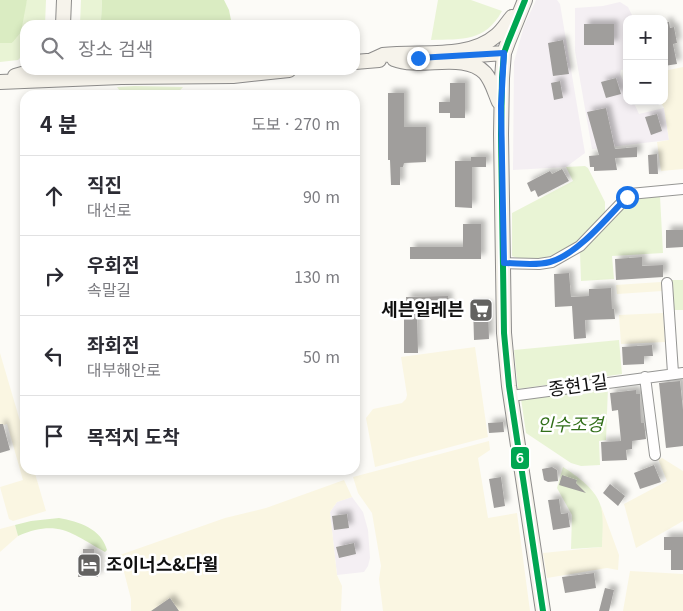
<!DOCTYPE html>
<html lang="ko">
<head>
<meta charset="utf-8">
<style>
	:root { --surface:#fff; --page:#f2f2f3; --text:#2b2b33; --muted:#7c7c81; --line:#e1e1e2 }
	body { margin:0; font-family:Georgia,"Noto Sans KR",serif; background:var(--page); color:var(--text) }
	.controls { position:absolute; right:15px; top:15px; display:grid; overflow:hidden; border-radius:10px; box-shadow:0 2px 8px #0003 }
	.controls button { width:45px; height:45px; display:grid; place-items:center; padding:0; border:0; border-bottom:1px solid var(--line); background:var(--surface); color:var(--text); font:25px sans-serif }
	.stop { position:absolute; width:15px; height:15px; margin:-11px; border:4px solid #1a73e8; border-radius:50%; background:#fff }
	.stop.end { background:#1a73e8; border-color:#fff; box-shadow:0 1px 5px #0008 }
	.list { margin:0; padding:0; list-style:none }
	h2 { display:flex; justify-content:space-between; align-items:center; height:65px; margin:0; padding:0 20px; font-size:21px }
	h2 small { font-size:16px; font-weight:400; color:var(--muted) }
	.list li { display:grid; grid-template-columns:32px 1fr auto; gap:15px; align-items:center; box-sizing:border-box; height:80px; padding:0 20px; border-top:1px solid var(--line) }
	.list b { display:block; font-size:19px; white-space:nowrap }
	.list p { margin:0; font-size:16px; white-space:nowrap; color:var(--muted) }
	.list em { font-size:16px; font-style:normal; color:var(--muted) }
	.icon { flex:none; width:28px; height:28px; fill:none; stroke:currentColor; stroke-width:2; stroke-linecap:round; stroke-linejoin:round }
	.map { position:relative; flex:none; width:683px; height:611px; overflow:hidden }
	.search { position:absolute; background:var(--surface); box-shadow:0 2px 8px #0003; left:20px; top:20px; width:340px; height:55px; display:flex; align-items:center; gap:12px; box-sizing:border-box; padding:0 18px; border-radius:15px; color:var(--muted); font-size:19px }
	.panel { position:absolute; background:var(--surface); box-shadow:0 2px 8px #0003; left:20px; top:90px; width:340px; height:385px; border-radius:15px }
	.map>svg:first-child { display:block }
	.industrial { fill:#f4eff3 }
	.farmland { fill:#faf6e2 }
	.green { fill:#e9f4d5 }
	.forest { fill:#daecc2 }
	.building { fill:#a09e9c; filter:url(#shadow) }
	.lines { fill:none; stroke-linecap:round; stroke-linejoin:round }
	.street-casing { stroke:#969694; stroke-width:12 }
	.secondary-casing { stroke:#8d8c8b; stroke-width:16 }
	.street { stroke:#fffefe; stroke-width:10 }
	.secondary { stroke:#f6f3eb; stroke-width:14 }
	.bus-1-casing { stroke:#fff; stroke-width:10 }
	.bus-1 { stroke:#00a651; stroke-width:6 }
	.route { stroke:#1a73e8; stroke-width:6 }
	.labels { text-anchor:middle; stroke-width:5; stroke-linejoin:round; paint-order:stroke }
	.poi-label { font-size:18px; font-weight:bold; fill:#101010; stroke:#fff; text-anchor:end }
	.street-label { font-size:18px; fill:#101010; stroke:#fff }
	.park-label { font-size:18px; font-style:italic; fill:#326f1a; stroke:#fff }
	.line-badge { stroke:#fff; stroke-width:2 }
	.badge-label { font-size:14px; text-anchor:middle; font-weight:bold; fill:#fff }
</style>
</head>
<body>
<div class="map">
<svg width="683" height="611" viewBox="0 0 683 611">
	<defs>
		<filter id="shadow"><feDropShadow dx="4.5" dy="-4.5" stdDeviation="2.5" flood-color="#0004"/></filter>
	</defs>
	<rect width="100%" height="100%" fill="#fcfbf7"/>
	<path class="industrial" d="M 536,0 L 557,0 L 560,4 L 585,153 L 566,167 L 513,170 L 514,62 L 524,26 Z
		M 620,2 L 628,7 L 634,19 L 627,19 L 627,69 L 621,70 L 620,74 L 627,89 L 627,101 L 633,101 L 639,114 L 664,108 L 669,140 L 592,149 L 575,51 L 575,8 L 603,6 Z
		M 352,497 L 363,512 L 368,530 L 370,558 L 368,566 L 364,572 L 337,575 L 330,512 L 337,502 Z"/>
	<path class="farmland" d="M 683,67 L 683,169 L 661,171 L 657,142 L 669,140 L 664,108 L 660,101 L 664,101 L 664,71 Z
		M 661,282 L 662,291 L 617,294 L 616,285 Z
		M 663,313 L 665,342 L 621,344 L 619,315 Z
		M 475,347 L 488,437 L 375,467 L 366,418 L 373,409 L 402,403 L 406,399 L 407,395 L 401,357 Z
		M 0,353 L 25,438 L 25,470 L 34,470 L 46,511 L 13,521 L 9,519 L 0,487 L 23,480 L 7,424 L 0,426 Z
		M 489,441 L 490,450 L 478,458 L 488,518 L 517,513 L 530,611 L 383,611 L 379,579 L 381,566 L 372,513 L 358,493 L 353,477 Z
		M 662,458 L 683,471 L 683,521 L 636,548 L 624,504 L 667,481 L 658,459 Z
		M 344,480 L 352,497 L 337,502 L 330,512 L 337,575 L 342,586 L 341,611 L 131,611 L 131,599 L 124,572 L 117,556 L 225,518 L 266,508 Z
		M 601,506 L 619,555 L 618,570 L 607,568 L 547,578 L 543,553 L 602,547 Z
		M 15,525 L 18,536 L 0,552 L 0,529 Z
		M 630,571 L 683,574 L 683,611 L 623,611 Z"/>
	<path class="green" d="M 27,0 L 46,0 L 45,25 L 25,25 L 25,53 L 18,60 L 0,62 L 0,43 L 12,43 Z
		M 81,0 L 102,0 L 101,20 L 105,25 L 80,25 Z
		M 438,0 L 471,0 L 502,11 C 485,42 463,39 431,40 Z
		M 135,86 L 183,87 L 176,95 L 123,95 L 117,87 Z
		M 585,166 L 588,168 L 605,202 L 605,212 C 597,220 590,230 581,238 C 564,254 534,265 512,256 L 512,213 L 573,181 L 566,167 Z
		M 660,196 L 663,253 L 612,256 L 614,279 L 581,281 L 580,252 L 633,198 Z
		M 672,280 L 683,280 L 683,310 L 674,310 Z
		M 619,340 L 622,374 L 518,389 L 514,350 Z
		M 608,387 L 606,440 L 599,441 L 600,465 L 581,466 L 571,463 L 526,433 L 521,399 Z
		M 563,467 C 577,476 597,490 601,507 C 604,519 602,535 602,547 L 571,549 L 572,515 L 557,488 Z"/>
	<path class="forest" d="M 0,0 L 27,0 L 21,32 L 12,43 L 0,43 Z
		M 102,0 L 224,0 L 229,10 L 232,25 L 105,25 L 101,20 Z
		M 59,518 C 79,522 101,528 107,550 L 105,552 C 71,533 58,519 18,536 L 15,525 L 31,521 Z"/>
	<path class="building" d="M 664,22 L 669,22 L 670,28 L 674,27 L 677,43 L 673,44 L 677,64 L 664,66 Z
		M 584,24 L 614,24 L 614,45 L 584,45 Z
		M 563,40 L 569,74 L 553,76 L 548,43 Z
		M 616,78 L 621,94 L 606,98 L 601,82 Z
		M 560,81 L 563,98 L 554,100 L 551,83 Z
		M 450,83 L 465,83 L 465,118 L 450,118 L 450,113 L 439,113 L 439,102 L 450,102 Z
		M 388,93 L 404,93 L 404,127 L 426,127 L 426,162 L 404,163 L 403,167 L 400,167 L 400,185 L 391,185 L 390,160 L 388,160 Z
		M 606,108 L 615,149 L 637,147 L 637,157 L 615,158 L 617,170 L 594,171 L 594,167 L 590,167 L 589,156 L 599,155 L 587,112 Z
		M 657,114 L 662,131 L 651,135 L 645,117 Z
		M 657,154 L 658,174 L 649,174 L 648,155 Z
		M 471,157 L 486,157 L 486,167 L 472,167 L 472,208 L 455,207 L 455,161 L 471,161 Z
		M 562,169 L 569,181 L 538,197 L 535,190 L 531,192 L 527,183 L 550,171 L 552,174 Z
		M 463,224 L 481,224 L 481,259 L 410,259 L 410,247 L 463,247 Z
		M 666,230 L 683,230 L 683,247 L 666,248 Z
		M 642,257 L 642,266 L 663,265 L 663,277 L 616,280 L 615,259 Z
		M 569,273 L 571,297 L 589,296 L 589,289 L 611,288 L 612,309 L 614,309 L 615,319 L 585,320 L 586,338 L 574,339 L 572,306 L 555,307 L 554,274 Z
		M 448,296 L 448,311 L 417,312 L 418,353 L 404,353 L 404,314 L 407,314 L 406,297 Z
		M 473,305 L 488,305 L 489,339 L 474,340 Z
		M 652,345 L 653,356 L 644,356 L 644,364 L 623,365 L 622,347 Z
		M 680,381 L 683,410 L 683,446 L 666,448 L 659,383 Z
		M 636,390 L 636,394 L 640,394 L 641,423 L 644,423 L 646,439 L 632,441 L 632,449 L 626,450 L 627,460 L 602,461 L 601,442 L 621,441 L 618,410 L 612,411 L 610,393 Z
		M 503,422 L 504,432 L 489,433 L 488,423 Z
		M 0,424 L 3,424 L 10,450 L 0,453 Z
		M 654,465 L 661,482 L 640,489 L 634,473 Z
		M 552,467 L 557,470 L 558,481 L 548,482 L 544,480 L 542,469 Z
		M 562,475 L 577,480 L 576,483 L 586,493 L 559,485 Z
		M 501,477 L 505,506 L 494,508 L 489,479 Z
		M 610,484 L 625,496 L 618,506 L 603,493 Z
		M 559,499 L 561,514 L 568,513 L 570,527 L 553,530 L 548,500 Z
		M 347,514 L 349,528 L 334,530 L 332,516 Z
		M 664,537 L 683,537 L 683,570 L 671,570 L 671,550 L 664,550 Z
		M 354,543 L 356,554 L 339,558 L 336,547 Z
		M 83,549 L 94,549 L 94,555 L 99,555 L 98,577 L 78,577 L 79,555 L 83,555 Z
		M 594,573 L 596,588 L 565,593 L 562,577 Z
		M 605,588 L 614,590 L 609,611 L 599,611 Z
		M 170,598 L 179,611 L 151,611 Z"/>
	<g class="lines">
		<g class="street-casing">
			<path id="street" d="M 503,263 L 539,264 L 552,262 L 580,246 L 630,194 L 683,189
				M 667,283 L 673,373
				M 645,377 L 655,455
				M 511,396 L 683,373"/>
		</g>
		<g class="secondary-casing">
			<path id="secondary" d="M 525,0 L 508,42 L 504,53 L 502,78 L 501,134 L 504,333 L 509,386 L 543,611
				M 63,25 L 64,0
				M 463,56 L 504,53
				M 394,59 C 421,70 464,51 485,73 C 492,81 495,93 499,102
				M 372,60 L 383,55 C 419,50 467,61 497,35 C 503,30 507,23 512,17
				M 355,62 L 379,60
				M 15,76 L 36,70
				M 0,82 L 121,77 L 233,76 L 289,70"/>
		</g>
		<use href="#street" class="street"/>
		<use href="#secondary" class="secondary"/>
		<g class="bus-1-casing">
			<path id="bus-1" d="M 525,0 L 508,42 L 504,53 L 502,78 L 501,134 L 504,333 L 509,386 L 543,611"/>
		</g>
		<use href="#bus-1" class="bus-1"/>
	</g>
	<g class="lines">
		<path class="route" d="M 418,58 L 504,53 L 501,106 L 504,263 C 518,263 535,266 550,262 C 578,254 607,218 627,197"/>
	</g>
	<defs>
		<g id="supermarket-square" transform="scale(1.25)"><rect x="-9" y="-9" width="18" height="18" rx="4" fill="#636261" stroke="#fff"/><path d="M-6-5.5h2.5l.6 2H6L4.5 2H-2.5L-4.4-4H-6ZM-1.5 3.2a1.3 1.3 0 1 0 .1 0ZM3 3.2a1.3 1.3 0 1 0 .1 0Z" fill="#fff"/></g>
		<g id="hotel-square" transform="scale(1.25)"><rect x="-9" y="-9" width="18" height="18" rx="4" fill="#636261" stroke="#fff"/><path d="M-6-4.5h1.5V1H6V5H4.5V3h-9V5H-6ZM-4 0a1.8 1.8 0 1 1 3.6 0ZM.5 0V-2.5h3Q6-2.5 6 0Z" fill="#fff"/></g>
	</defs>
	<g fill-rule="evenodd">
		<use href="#supermarket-square" x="481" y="310"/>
		<use href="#hotel-square" x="89" y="565"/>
	</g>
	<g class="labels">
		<g class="poi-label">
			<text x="464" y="316">세븐일레븐</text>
			<text x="106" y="571" text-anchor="start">조이너스&amp;다윌</text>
		</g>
		<g class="street-label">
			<text transform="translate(578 386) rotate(-8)" y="6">종현1길</text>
		</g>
		<g class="park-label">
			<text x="570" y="431">인수조경</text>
		</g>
	</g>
	<rect class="line-badge" x="510" y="446" width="20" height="24" rx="5" fill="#00a651"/>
	<g class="badge-label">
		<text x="520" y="463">6</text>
	</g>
</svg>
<div class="controls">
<button>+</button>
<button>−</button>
</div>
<div class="stop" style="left:627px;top:197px"></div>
<div class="stop end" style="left:418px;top:58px"></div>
<div class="search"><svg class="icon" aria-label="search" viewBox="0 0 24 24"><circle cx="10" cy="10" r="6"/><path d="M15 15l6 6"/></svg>장소 검색</div>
<section class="panel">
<h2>4 분<small>도보 · 270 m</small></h2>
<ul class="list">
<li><svg class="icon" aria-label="ahead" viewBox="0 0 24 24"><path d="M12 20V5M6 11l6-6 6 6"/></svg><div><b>직진</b><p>대선로</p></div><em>90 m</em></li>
<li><svg class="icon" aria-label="right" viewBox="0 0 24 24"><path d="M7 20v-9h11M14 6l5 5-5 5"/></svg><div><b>우회전</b><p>속말길</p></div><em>130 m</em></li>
<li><svg class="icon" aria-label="left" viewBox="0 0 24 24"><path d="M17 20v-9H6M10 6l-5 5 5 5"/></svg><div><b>좌회전</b><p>대부해안로</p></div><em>50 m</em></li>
<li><svg class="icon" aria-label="arrive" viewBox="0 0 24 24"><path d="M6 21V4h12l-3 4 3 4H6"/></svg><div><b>목적지 도착</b></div></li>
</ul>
</section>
</div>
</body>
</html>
